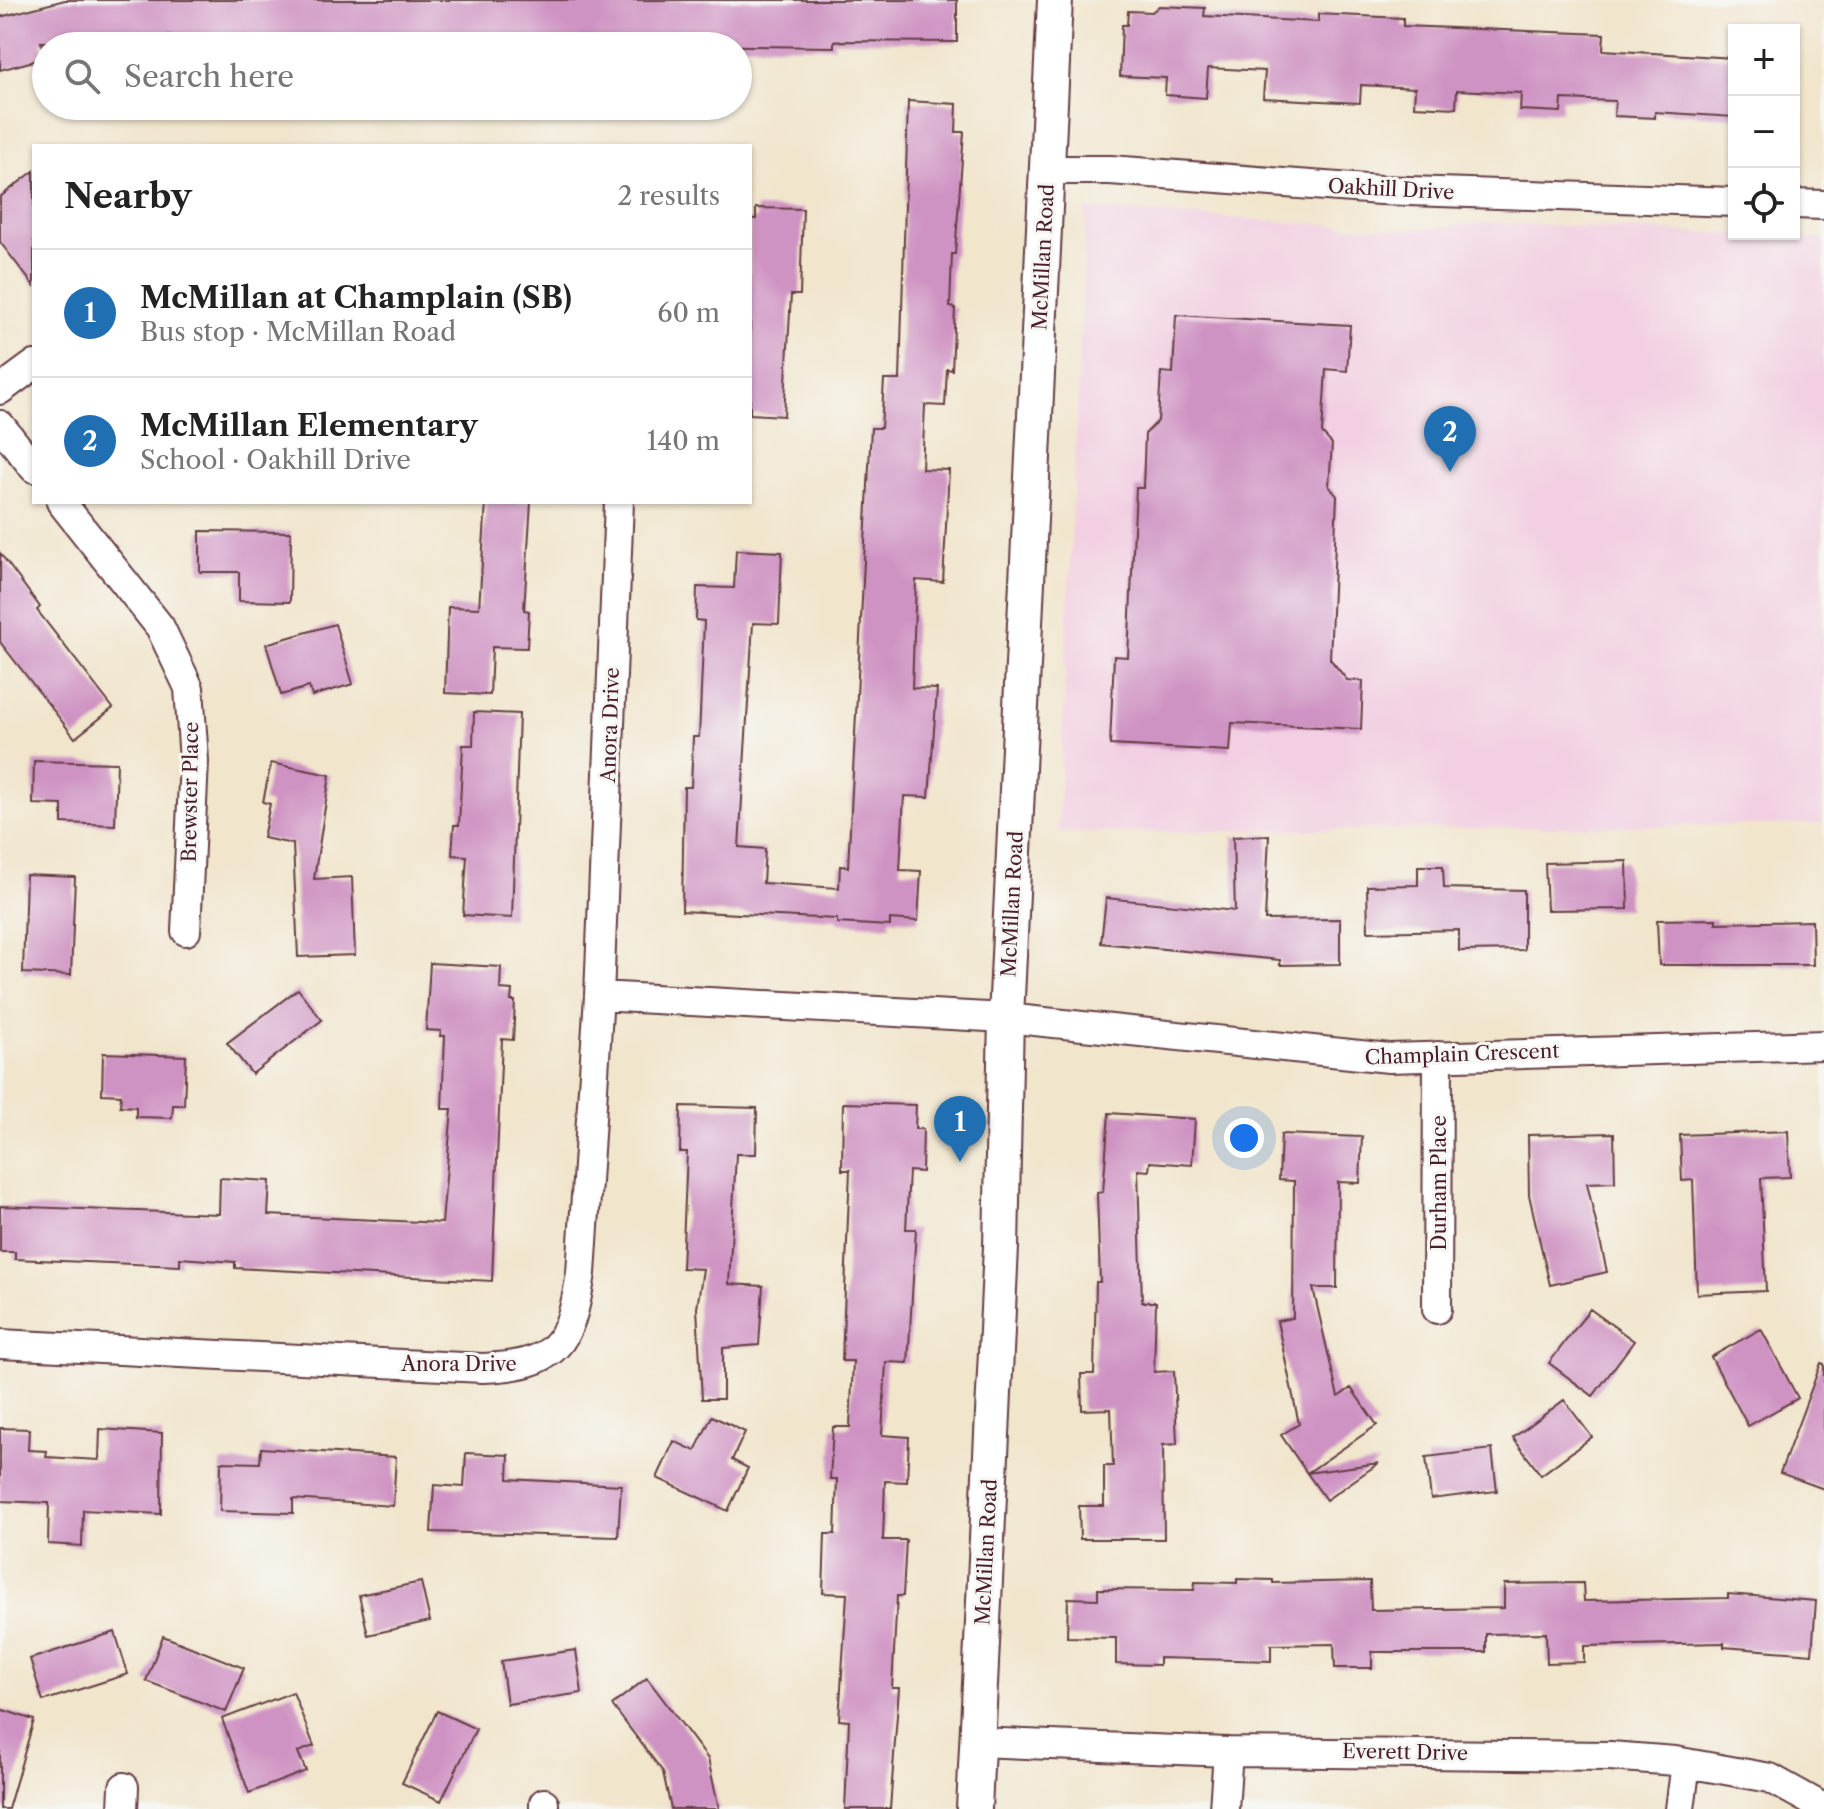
<!DOCTYPE html>
<html lang="en">
<head>
<meta charset="utf-8">
<style>
	:root { --surface:#fff; --page:#f2f2f2; --text:#222; --muted:#767676; --line:#e0e0e0; --accent:#1f6fb2 }
	body { margin:0; font-family:"Libre Caslon Text",serif; background:var(--page); color:var(--text) }
	.controls { position:absolute; right:24px; top:24px; display:grid; overflow:hidden; border-radius:0px; box-shadow:0 2px 6px #0004 }
	.controls button { width:72px; height:72px; display:grid; place-items:center; padding:0; border:0; border-bottom:2px solid var(--line); background:var(--surface); color:var(--text); font:40px sans-serif }
	.you { position:absolute; left:1244px; top:1138px; width:28px; height:28px; margin:-20px; border:6px solid #fff; border-radius:50%; background:#1a73e8; box-shadow:0 0 0 12px #1a73e833 }
	.badge { display:grid; place-items:center; width:52px; height:52px; border-radius:50%; background:var(--accent); color:#fff; font-size:26px; font-weight:700 }
	.pin { position:absolute; translate:-50% -66px; filter:drop-shadow(0 2px 4px #0008) }
	.pin::after { content:''; position:absolute; top:42px; width:28px; height:24px; background:inherit; clip-path:polygon(0 0,100% 0,50% 100%) }
	.list { margin:0; padding:0; list-style:none }
	h2 { display:flex; justify-content:space-between; align-items:center; height:104px; margin:0; padding:0 32px; font-size:34px }
	h2 small { font-size:26px; font-weight:400; color:var(--muted) }
	.list li { display:grid; grid-template-columns:52px 1fr auto; gap:24px; align-items:center; box-sizing:border-box; height:128px; padding:0 32px; border-top:2px solid var(--line) }
	.list b { display:block; font-size:30px; white-space:nowrap }
	.list p { margin:0; font-size:26px; white-space:nowrap; color:var(--muted) }
	.list em { font-size:26px; font-style:normal; color:var(--muted) }
	.icon { flex:none; width:44px; height:44px; fill:none; stroke:currentColor; stroke-width:2; stroke-linecap:round; stroke-linejoin:round }
	.map { position:relative; flex:none; width:1824px; height:1809px; overflow:hidden }
	.search { position:absolute; background:var(--surface); box-shadow:0 2px 6px #0004; left:32px; top:32px; width:720px; height:88px; display:flex; align-items:center; gap:20px; box-sizing:border-box; padding:0 28px; border-radius:44px; color:var(--muted); font-size:30px }
	.panel { position:absolute; background:var(--surface); box-shadow:0 2px 6px #0004; left:32px; top:144px; width:720px; height:360px; border-radius:0px }
	.map>svg:first-child { display:block }
	.built { fill:#f2cfe2 }
	.building { fill:#cf93c3 }
	.lines { fill:none; stroke-linecap:round; stroke-linejoin:round }
	.minor-casing { stroke:#633d43; stroke-width:32 }
	.tertiary-casing { stroke:#633d43; stroke-width:38 }
	.minor { stroke:#fff; stroke-width:28 }
	.tertiary { stroke:#fff; stroke-width:34 }
	.labels { text-anchor:middle; stroke-width:6; stroke-linejoin:round; paint-order:stroke }
	.street-label { font-size:20px; fill:#4a1f2b; stroke:#f6f6f2 }
</style>
</head>
<body>
<div class="map">
<svg width="1824" height="1809" viewBox="0 0 1824 1809">
	<rect width="100%" height="100%" fill="#f6f6f2"/>
	<filter id="ink" filterUnits="userSpaceOnUse"><feTurbulence type="fractalNoise" baseFrequency=".0125" numOctaves="2"/><feDisplacementMap in="SourceGraphic" scale="16" xChannelSelector="R" yChannelSelector="G"/><feConvolveMatrix kernelMatrix="1 2 1 2 8 2 1 2 1" color-interpolation-filters="sRGB"/></filter>
	<filter id="wash" filterUnits="userSpaceOnUse"><feTurbulence type="fractalNoise" baseFrequency=".006" numOctaves="4" result="noise"/><feDisplacementMap in="SourceGraphic" scale="32" xChannelSelector="R" yChannelSelector="G"/><feGaussianBlur stdDeviation="1.8" result="paint"/><feColorMatrix in="noise" values="0 0 0 0 0 0 0 0 0 0 0 0 0 0 0 0 0 1.4 0 .05"/><feComposite in="paint" operator="in"/></filter>
	<g filter="url(#wash)">
		<rect width="100%" height="100%" fill="#f1e5cc"/>
		<path class="built" d="M 1086,209 L 1413,230 L 1485,222 L 1824,239 L 1822,824 L 1058,833 Z"/>
		<g id="blocks">
			<path class="building" d="M 65,0 L 957,0 L 957,42 L 834,41 L 834,47 L 529,43 L 529,46 L 442,46 L 442,43 L 396,43 L 396,37 L 327,37 L 327,46 L 222,46 L 222,37 L 140,36 L 140,43 L 41,42 L 45,58 L 0,70 L 0,17 Z
				M 1159,6 L 1205,8 L 1204,16 L 1318,22 L 1318,14 L 1403,18 L 1403,26 L 1604,34 L 1603,50 L 1734,58 L 1734,117 L 1655,112 L 1655,118 L 1614,116 L 1615,101 L 1562,99 L 1561,112 L 1520,110 L 1521,93 L 1457,90 L 1456,108 L 1414,106 L 1415,88 L 1361,85 L 1360,103 L 1263,98 L 1265,71 L 1208,68 L 1206,98 L 1165,95 L 1166,78 L 1120,76 L 1122,25 L 1127,25 L 1128,11 L 1152,12 Z
				M 908,101 L 957,104 L 956,132 L 964,132 L 955,254 L 952,254 L 950,307 L 955,308 L 952,370 L 947,369 L 945,406 L 925,405 L 922,469 L 949,470 L 943,582 L 916,580 L 912,688 L 937,689 L 929,797 L 904,796 L 900,870 L 921,871 L 918,921 L 890,919 L 890,926 L 837,923 L 837,919 L 682,911 L 684,787 L 691,787 L 693,737 L 699,737 L 704,621 L 696,620 L 697,587 L 734,588 L 736,550 L 782,552 L 779,624 L 753,623 L 739,847 L 765,849 L 763,883 L 839,888 L 840,866 L 848,867 L 871,428 L 881,428 L 884,380 L 900,380 Z
				M 34,171 L 34,286 L 0,242 L 0,197 Z
				M 756,208 L 803,209 L 800,295 L 791,295 L 784,416 L 750,414 L 750,219 L 756,219 Z
				M 1176,315 L 1350,325 L 1347,371 L 1326,369 L 1322,433 L 1332,444 L 1329,486 L 1337,496 L 1330,659 L 1347,680 L 1363,681 L 1361,729 L 1232,723 L 1230,751 L 1110,745 L 1114,656 L 1128,657 L 1136,488 L 1143,488 L 1145,434 L 1158,421 L 1161,372 L 1173,373 Z
				M 486,502 L 531,502 L 524,610 L 529,611 L 527,648 L 492,647 L 490,695 L 445,693 L 448,607 L 479,608 Z
				M 200,531 L 291,532 L 290,602 L 239,601 L 239,572 L 200,572 Z
				M 0,553 L 40,607 L 37,610 L 113,708 L 75,738 L 0,642 Z
				M 335,624 L 353,684 L 312,696 L 309,687 L 281,695 L 266,644 Z
				M 474,712 L 519,714 L 512,918 L 463,915 L 467,856 L 452,855 L 454,825 L 459,825 L 463,745 L 473,745 Z
				M 34,761 L 117,763 L 115,825 L 62,823 L 62,805 L 33,804 Z
				M 271,763 L 330,775 L 314,879 L 352,877 L 355,955 L 298,957 L 293,844 L 263,838 L 270,804 L 263,802 Z
				M 1269,835 L 1265,920 L 1340,919 L 1340,964 L 1280,965 L 1280,960 L 1101,943 L 1106,898 L 1235,911 L 1233,837 Z
				M 1627,861 L 1628,909 L 1547,910 L 1545,863 Z
				M 1418,866 L 1443,866 L 1444,888 L 1524,890 L 1524,950 L 1459,951 L 1459,930 L 1368,932 L 1367,886 L 1418,885 Z
				M 26,875 L 75,877 L 71,975 L 23,973 Z
				M 1716,919 L 1716,923 L 1812,921 L 1813,965 L 1659,965 L 1657,920 Z
				M 430,963 L 501,967 L 500,989 L 512,990 L 511,1001 L 515,1001 L 513,1040 L 502,1039 L 492,1281 L 235,1268 L 235,1262 L 180,1258 L 180,1266 L 15,1259 L 15,1252 L 0,1252 L 0,1206 L 219,1214 L 220,1178 L 270,1181 L 268,1215 L 442,1223 L 452,1109 L 442,1109 L 445,1036 L 440,1036 L 441,1031 L 426,1030 Z
				M 298,989 L 322,1020 L 252,1074 L 227,1043 Z
				M 103,1053 L 186,1056 L 184,1105 L 173,1105 L 172,1118 L 136,1117 L 136,1107 L 120,1106 L 121,1095 L 102,1094 Z
				M 843,1103 L 916,1105 L 915,1129 L 923,1129 L 922,1172 L 909,1171 L 906,1229 L 916,1229 L 908,1363 L 886,1362 L 882,1435 L 909,1437 L 907,1482 L 885,1481 L 883,1540 L 906,1540 L 903,1596 L 897,1596 L 892,1688 L 899,1688 L 890,1809 L 845,1809 L 849,1721 L 839,1720 L 847,1594 L 823,1593 L 825,1534 L 835,1534 L 837,1479 L 830,1479 L 833,1427 L 850,1427 L 853,1361 L 842,1361 L 850,1170 L 842,1170 Z
				M 681,1106 L 757,1108 L 756,1154 L 736,1154 L 729,1284 L 763,1286 L 759,1345 L 723,1348 L 723,1399 L 702,1399 L 697,1308 L 703,1269 L 682,1268 L 687,1152 L 680,1152 Z
				M 1109,1113 L 1195,1119 L 1192,1165 L 1150,1162 L 1149,1171 L 1138,1170 L 1142,1302 L 1156,1302 L 1154,1372 L 1174,1371 L 1177,1444 L 1163,1445 L 1164,1539 L 1080,1539 L 1079,1506 L 1104,1506 L 1104,1466 L 1113,1466 L 1111,1409 L 1082,1410 L 1081,1374 L 1094,1374 L 1096,1282 L 1100,1282 L 1097,1193 L 1103,1192 Z
				M 1788,1131 L 1790,1177 L 1761,1178 L 1766,1291 L 1697,1294 L 1693,1180 L 1682,1181 L 1680,1135 Z
				M 1614,1133 L 1615,1182 L 1587,1183 L 1607,1272 L 1550,1285 L 1529,1195 L 1528,1135 Z
				M 1281,1134 L 1362,1137 L 1360,1183 L 1338,1182 L 1337,1288 L 1313,1288 L 1338,1397 L 1351,1388 L 1377,1425 L 1307,1473 L 1281,1435 L 1299,1424 L 1277,1321 L 1293,1318 L 1294,1181 L 1279,1180 Z
				M 1590,1309 L 1634,1341 L 1593,1396 L 1549,1363 Z
				M 1761,1329 L 1798,1398 L 1748,1426 L 1711,1357 Z
				M 1821,1363 L 1824,1364 L 1824,1489 L 1780,1473 Z
				M 1564,1400 L 1592,1437 L 1541,1475 L 1513,1438 Z
				M 712,1416 L 745,1432 L 732,1460 L 748,1468 L 728,1511 L 657,1478 L 674,1441 L 695,1451 Z
				M 0,1428 L 29,1429 L 28,1450 L 47,1451 L 46,1457 L 99,1460 L 100,1429 L 162,1433 L 161,1514 L 83,1510 L 82,1546 L 48,1544 L 49,1503 L 0,1501 Z
				M 261,1448 L 396,1457 L 393,1506 L 293,1499 L 293,1513 L 220,1511 L 221,1462 L 260,1463 Z
				M 1492,1449 L 1497,1491 L 1431,1499 L 1426,1457 Z
				M 466,1453 L 509,1455 L 508,1479 L 621,1485 L 618,1537 L 431,1532 L 434,1485 L 464,1487 Z
				M 1379,1463 L 1326,1500 L 1307,1473 Z
				M 1237,1579 L 1273,1580 L 1273,1583 L 1370,1581 L 1371,1610 L 1504,1608 L 1504,1584 L 1583,1583 L 1584,1601 L 1728,1598 L 1728,1594 L 1816,1601 L 1812,1654 L 1724,1647 L 1724,1643 L 1584,1646 L 1584,1662 L 1547,1663 L 1546,1633 L 1486,1634 L 1486,1652 L 1372,1652 L 1372,1668 L 1335,1668 L 1334,1644 L 1271,1645 L 1271,1661 L 1159,1658 L 1159,1665 L 1116,1664 L 1116,1638 L 1067,1637 L 1068,1598 L 1098,1599 L 1098,1589 L 1194,1590 L 1195,1582 L 1237,1583 Z
				M 421,1582 L 430,1621 L 368,1635 L 359,1595 Z
				M 115,1632 L 128,1674 L 43,1701 L 30,1659 Z
				M 163,1636 L 244,1668 L 226,1712 L 146,1681 Z
				M 576,1650 L 582,1693 L 507,1704 L 501,1661 Z
				M 647,1678 L 708,1759 L 719,1809 L 671,1809 L 663,1772 L 612,1705 Z
				M 293,1692 L 314,1746 L 298,1752 L 306,1771 L 249,1793 L 222,1719 Z
				M 0,1709 L 34,1720 L 8,1809 L 0,1809 Z
				M 437,1711 L 476,1729 L 441,1801 L 402,1783 Z"/>
		</g>
	</g>
	<g filter="url(#ink)">
		<use href="#blocks" fill-opacity="0" stroke="#633d43" stroke-width="2"/>
		<g class="lines">
			<g class="minor-casing">
				<path id="minor" d="M 1048,170 L 1110,170 L 1380,190 L 1734,202
					M 1794,204 L 1824,205
					M 0,390 L 34,365
					M 0,425 L 34,468
					M 61,502 L 160,627 L 189,688 L 194,761 L 186,931
					M 599,996 L 1006,1018 L 1389,1058 L 1824,1045
					M 1437,1309 L 1438,1056
					M 0,1344 L 483,1368 C 558,1365 570,1344 581,1273 L 599,996 L 619,502
					M 977,1742 L 1228,1752 L 1610,1756 L 1675,1761 L 1770,1778 L 1824,1808
					M 123,1809 L 124,1787
					M 544,1809 L 544,1803
					M 1224,1809 L 1228,1752
					M 1680,1809 L 1686,1763"/>
			</g>
			<g class="tertiary-casing">
				<path id="tertiary" d="M 974,1809 L 1001,1247 L 1006,1018 L 1055,0"/>
			</g>
			<use href="#minor" class="minor"/>
			<use href="#tertiary" class="tertiary"/>
		</g>
	</g>
	<g class="labels">
		<g class="street-label">
			<text transform="translate(1391 189) rotate(3)" y="7">Oakhill Drive</text>
			<text transform="translate(1043 257) rotate(-87)" y="7">McMillan Road</text>
			<text transform="translate(610 725) rotate(-88)" y="7">Anora Drive</text>
			<text transform="translate(190 792) rotate(-89)" y="7">Brewster Place</text>
			<text transform="translate(1012 904) rotate(-87)" y="7">McMillan Road</text>
			<text transform="translate(1462 1054) rotate(-2)" y="7">Champlain Crescent</text>
			<text transform="translate(1439 1183) rotate(-90)" y="7">Durham Place</text>
			<text x="459" y="1371">Anora Drive</text>
			<text transform="translate(986 1552) rotate(-87)" y="7">McMillan Road</text>
			<text transform="translate(1405 1752) rotate(1)" y="7">Everett Drive</text>
		</g>
	</g>
</svg>
<div class="controls">
<button>+</button>
<button>−</button>
<button><svg class="icon" aria-label="locate" viewBox="0 0 24 24"><circle cx="12" cy="12" r="6"/><path d="M12 2v4M12 18v4M2 12h4M18 12h4"/></svg></button>
</div>
<div class="you"></div>
<div class="pin badge" style="left:960px;top:1162px">1</div>
<div class="pin badge" style="left:1450px;top:472px">2</div>
<div class="search"><svg class="icon" aria-label="search" viewBox="0 0 24 24"><circle cx="10" cy="10" r="6"/><path d="M15 15l6 6"/></svg>Search here</div>
<section class="panel">
<h2>Nearby<small>2 results</small></h2>
<ul class="list">
<li><span class="badge">1</span><div><b>McMillan at Champlain (SB)</b><p>Bus stop · McMillan Road</p></div><em>60 m</em></li>
<li><span class="badge">2</span><div><b>McMillan Elementary</b><p>School · Oakhill Drive</p></div><em>140 m</em></li>
</ul>
</section>
</div>
</body>
</html>
